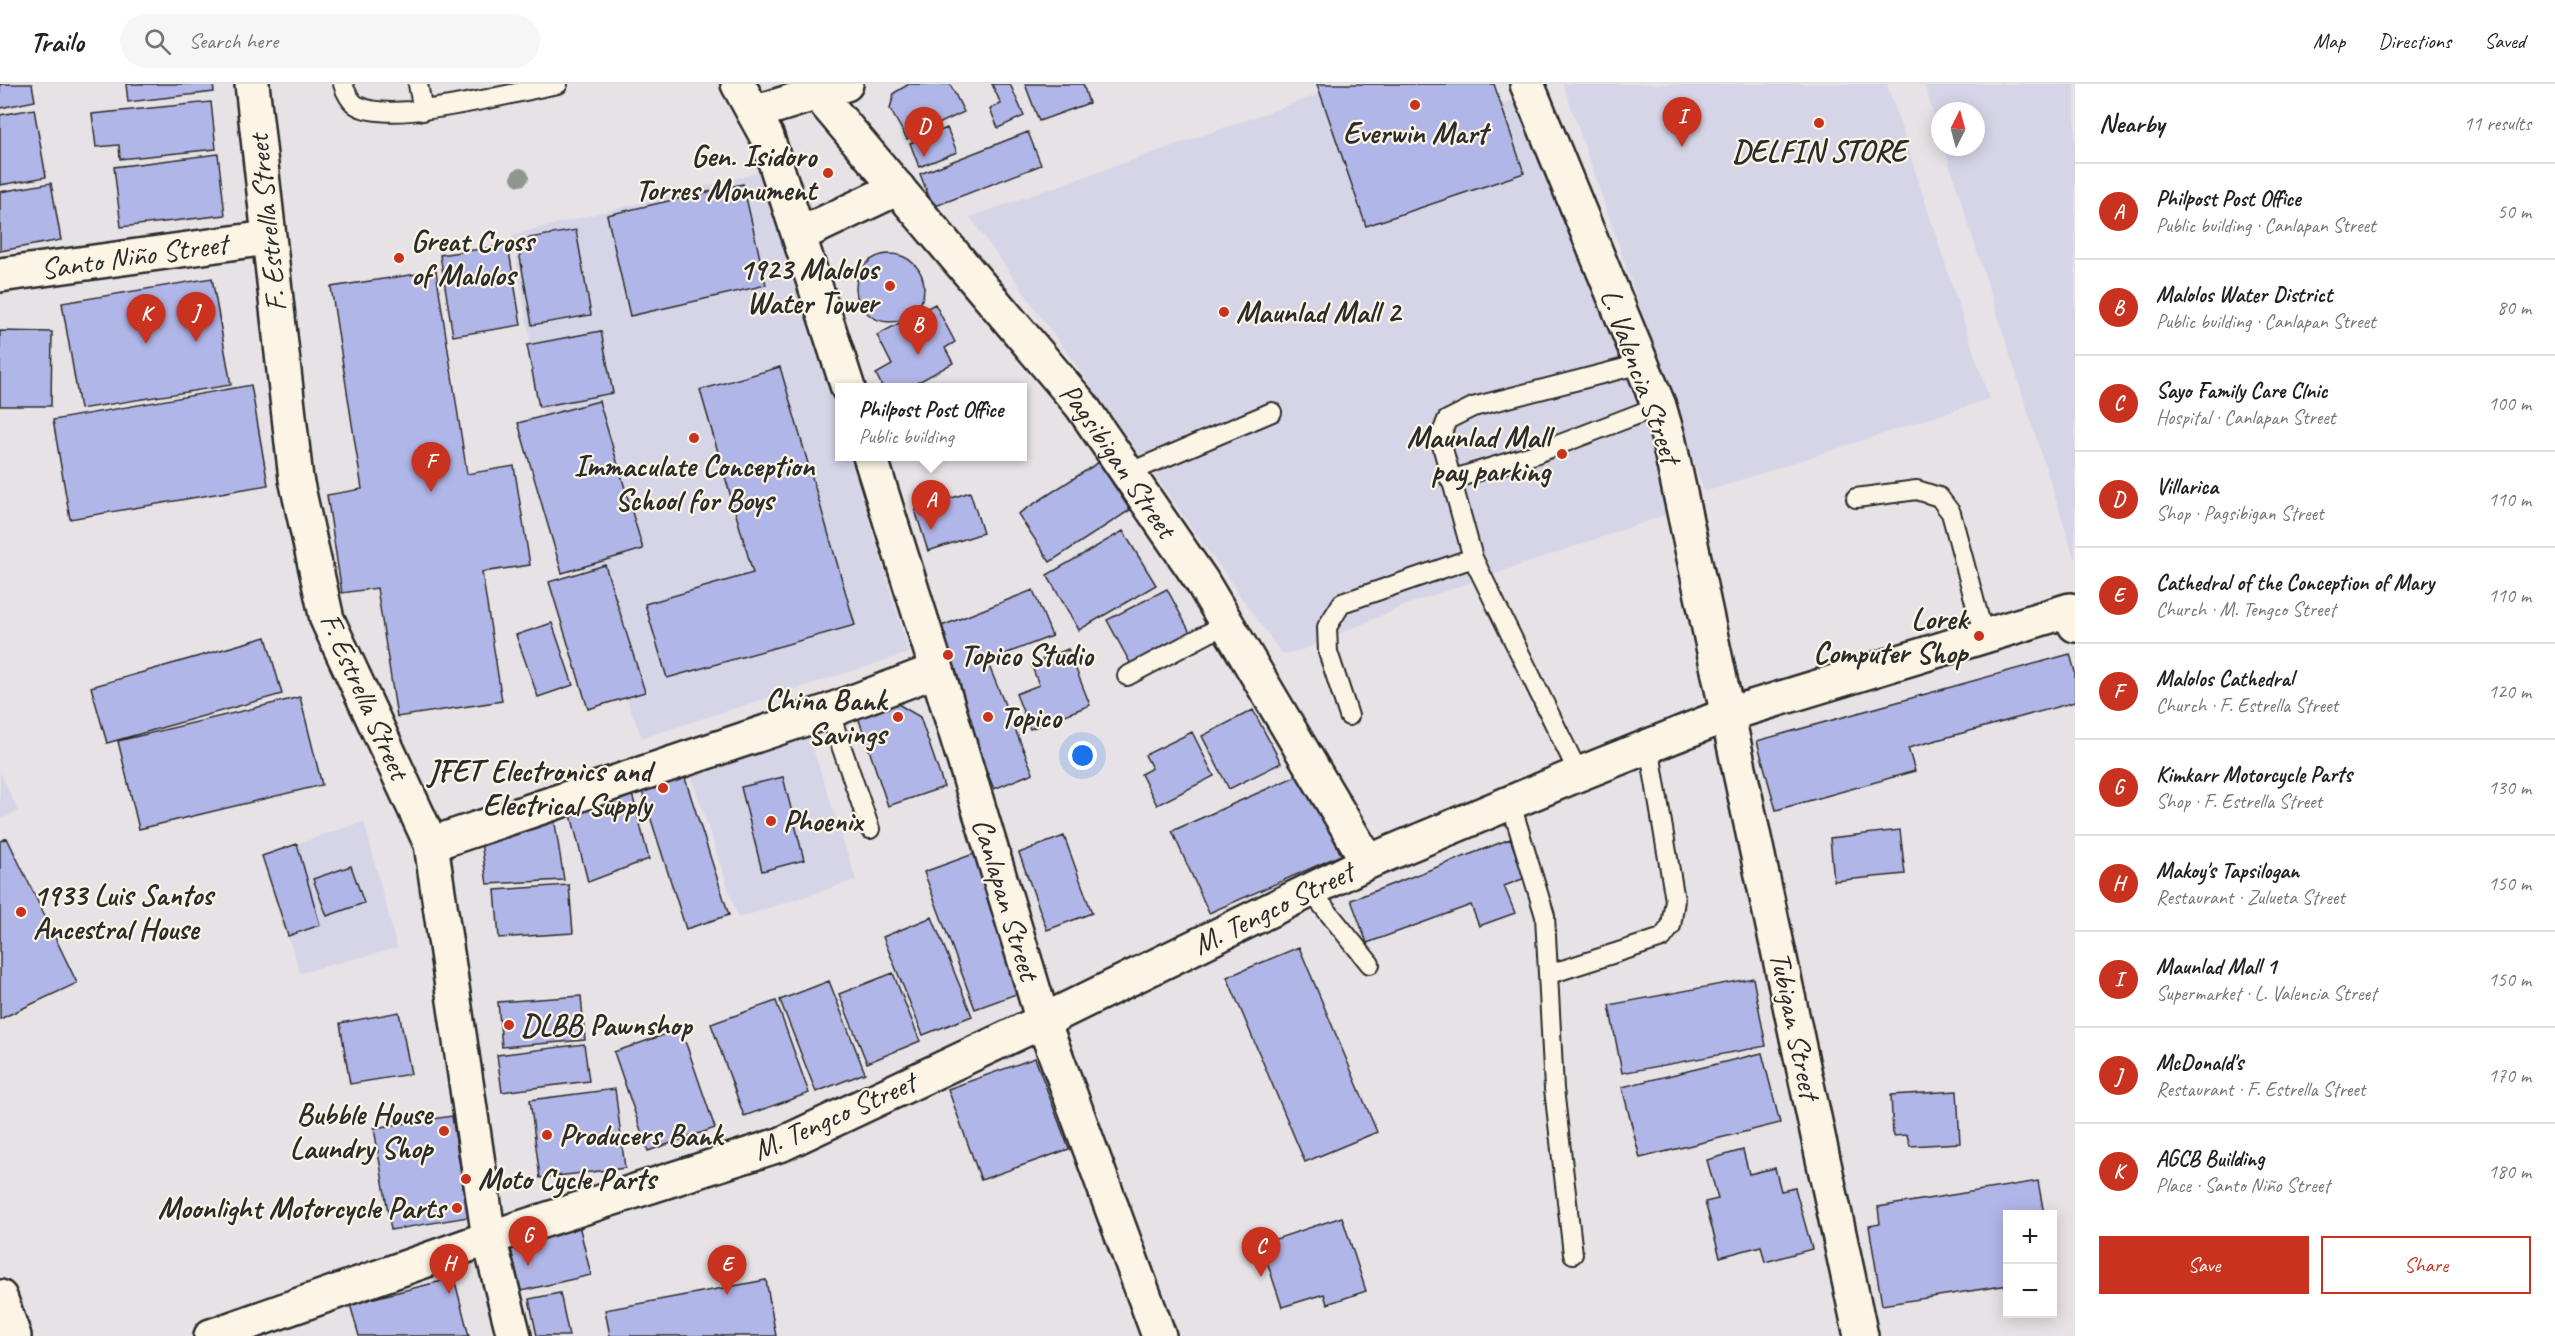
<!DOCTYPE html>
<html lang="en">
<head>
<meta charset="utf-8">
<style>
	:root { --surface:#fff; --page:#f6f6f6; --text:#222; --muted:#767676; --line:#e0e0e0; --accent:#c8321e }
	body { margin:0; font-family:Caveat,sans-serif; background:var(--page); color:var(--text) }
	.controls { position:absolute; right:18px; bottom:18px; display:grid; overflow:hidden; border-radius:0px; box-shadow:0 3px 15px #0003 }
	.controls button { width:54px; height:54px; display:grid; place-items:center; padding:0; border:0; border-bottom:2px solid var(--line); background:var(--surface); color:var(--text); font:30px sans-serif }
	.compass { position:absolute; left:1931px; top:18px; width:54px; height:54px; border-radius:50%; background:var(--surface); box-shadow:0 3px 15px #0003; rotate:6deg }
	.you { position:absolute; left:1083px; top:672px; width:21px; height:21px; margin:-15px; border:4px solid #fff; border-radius:50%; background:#1a73e8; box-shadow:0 0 0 9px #1a73e833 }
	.badge { display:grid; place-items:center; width:39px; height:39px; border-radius:50%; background:var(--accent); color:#fff; font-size:20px; font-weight:700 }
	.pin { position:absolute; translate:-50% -50px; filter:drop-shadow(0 2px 3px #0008) }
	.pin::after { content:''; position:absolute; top:32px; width:21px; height:18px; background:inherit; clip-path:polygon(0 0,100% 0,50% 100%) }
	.popup { position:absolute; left:835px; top:299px; width:192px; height:78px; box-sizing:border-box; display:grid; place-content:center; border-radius:0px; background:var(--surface); filter:drop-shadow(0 2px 4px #0005); font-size:20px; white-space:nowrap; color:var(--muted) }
	.popup b { font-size:22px; color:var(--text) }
	.popup::after { content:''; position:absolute; left:50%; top:100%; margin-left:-12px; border:12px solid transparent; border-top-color:var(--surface) }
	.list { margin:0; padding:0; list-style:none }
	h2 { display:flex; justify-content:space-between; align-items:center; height:78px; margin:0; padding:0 24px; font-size:26px }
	h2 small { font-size:20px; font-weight:400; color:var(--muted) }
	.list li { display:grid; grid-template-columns:39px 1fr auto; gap:18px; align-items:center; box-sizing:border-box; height:96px; padding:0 24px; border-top:2px solid var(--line) }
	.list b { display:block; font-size:22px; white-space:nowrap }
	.list p { margin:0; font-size:20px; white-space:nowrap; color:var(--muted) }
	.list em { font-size:20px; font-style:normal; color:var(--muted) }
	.actions { display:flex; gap:12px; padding:18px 24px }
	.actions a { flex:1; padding:14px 0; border:2px solid var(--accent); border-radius:0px; text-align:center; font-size:21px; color:var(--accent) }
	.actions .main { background:var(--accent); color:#fff }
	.icon { flex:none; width:33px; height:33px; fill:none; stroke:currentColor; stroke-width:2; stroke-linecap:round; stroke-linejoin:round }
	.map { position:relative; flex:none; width:2075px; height:1252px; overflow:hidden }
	header { display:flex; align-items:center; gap:36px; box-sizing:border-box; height:84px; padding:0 30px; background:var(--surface); border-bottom:2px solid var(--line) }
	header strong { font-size:28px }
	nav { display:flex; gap:33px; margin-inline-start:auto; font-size:21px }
	.search { width:420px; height:54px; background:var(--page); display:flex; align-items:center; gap:15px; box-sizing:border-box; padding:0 21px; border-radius:33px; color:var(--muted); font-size:22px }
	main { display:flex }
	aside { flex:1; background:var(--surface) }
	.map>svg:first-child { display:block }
	.built { fill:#d6d5e7 }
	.building { fill:#b1b6e8; stroke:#2b2b2b; stroke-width:1.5 }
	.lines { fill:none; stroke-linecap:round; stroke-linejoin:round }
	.lane-casing { stroke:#2b2b2b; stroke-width:22 }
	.street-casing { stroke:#2b2b2b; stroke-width:38 }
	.secondary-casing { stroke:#2b2b2b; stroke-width:38 }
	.lane { stroke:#fcf5e5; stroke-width:18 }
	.street { stroke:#fcf5e5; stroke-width:33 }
	.secondary { stroke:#fcf5e5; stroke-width:33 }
	.tree { fill:#8f968f }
	.poi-dot { fill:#c8321e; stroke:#fcf5e5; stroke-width:2 }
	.labels { text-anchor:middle; stroke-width:4.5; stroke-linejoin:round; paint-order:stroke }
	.poi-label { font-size:30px; font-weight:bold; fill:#2b2b2b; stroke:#fcf5e5; text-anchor:start }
	.street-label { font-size:30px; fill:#2b2b2b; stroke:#fcf5e5 }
</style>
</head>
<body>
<header>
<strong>Trailo</strong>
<div class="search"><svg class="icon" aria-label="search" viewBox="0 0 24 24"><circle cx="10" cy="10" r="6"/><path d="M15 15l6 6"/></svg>Search here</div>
<nav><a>Map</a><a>Directions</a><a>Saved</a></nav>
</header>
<main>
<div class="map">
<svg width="2075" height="1252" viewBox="0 0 2075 1252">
	<rect width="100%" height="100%" fill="#e6e2e6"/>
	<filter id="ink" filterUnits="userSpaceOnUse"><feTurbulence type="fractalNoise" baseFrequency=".0167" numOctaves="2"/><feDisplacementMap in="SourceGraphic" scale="12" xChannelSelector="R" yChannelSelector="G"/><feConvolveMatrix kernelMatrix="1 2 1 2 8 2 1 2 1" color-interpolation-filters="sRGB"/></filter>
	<g filter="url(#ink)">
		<path class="built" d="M 1563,0 L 1887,0 L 1989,315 L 1704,408 Z
			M 1924,0 L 2075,0 L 2075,476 L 1944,63 L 1976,63 L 1976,27 L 1940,27 L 1940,51 Z
			M 1320,10 L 1360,66 L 1533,10 L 1677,427 L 1411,519 L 1299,567 L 1282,570 L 970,133 Z
			M 762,88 L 839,336 L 840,372 L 850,373 L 909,569 L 642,654 L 594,533 L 544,335 L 512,151 Z
			M 805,640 L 856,796 L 738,834 L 687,679 Z
			M 0,688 L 18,727 L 0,736 Z
			M 364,737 L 397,864 L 300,889 L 262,772 Z"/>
		<path class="building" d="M 0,0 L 32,0 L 35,17 L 0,24 Z
			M 126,0 L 213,0 L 214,8 L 128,18 Z
			M 909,0 L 950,0 L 964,28 L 907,55 L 890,25 L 894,9 Z
			M 992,0 L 1010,0 L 1024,32 L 998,44 L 990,25 L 1001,20 Z
			M 1025,0 L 1083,0 L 1089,19 L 1039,37 Z
			M 1317,0 L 1494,0 L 1524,89 L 1366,142 Z
			M 211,18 L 216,65 L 120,75 L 119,61 L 96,63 L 92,30 Z
			M 34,25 L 46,93 L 0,101 L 0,31 Z
			M 947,44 L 957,68 L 919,83 L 910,59 Z
			M 1028,48 L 1041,81 L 933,123 L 920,90 Z
			M 218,70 L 225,131 L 121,143 L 114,83 Z
			M 51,99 L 61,156 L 0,167 L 0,108 Z
			M 743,100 L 766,201 L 630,232 L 607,131 Z
			M 576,146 L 591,231 L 532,241 L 517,156 Z
			M 508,161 L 521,241 L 453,252 L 440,171 Z
			M856 204a34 34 0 1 1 68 0a34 34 0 1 1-68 0Z
			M 436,187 L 467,390 L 514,382 L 530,481 L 482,488 L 502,617 L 397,633 L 377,504 L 342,509 L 327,411 L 362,405 L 331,203 Z
			M 212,194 L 231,301 L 80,325 L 62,219 Z
			M 935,220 L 955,258 L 945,264 L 953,279 L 908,304 L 883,304 L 876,290 L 892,281 L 877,251 Z
			M 0,247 L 52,248 L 51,322 L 0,322 Z
			M 601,247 L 613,309 L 539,323 L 527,261 Z
			M 780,283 L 855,541 L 667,594 L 645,520 L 753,489 L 700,306 Z
			M 251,301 L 268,401 L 70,435 L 53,336 Z
			M 599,317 L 643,465 L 562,489 L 518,339 Z
			M 1099,378 L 1130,426 L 1050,478 L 1018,430 Z
			M 970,408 L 983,449 L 928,467 L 915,426 Z
			M 1123,447 L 1156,501 L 1079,546 L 1047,491 Z
			M 605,481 L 645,608 L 588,625 L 549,498 Z
			M 1167,505 L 1193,554 L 1134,586 L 1107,536 Z
			M 1033,506 L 1052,552 L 987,577 L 1033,689 L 994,705 L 929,547 Z
			M 552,539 L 573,601 L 538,613 L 516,551 Z
			M 266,553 L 282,610 L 107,659 L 91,603 Z
			M 1068,565 L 1090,621 L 1030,645 L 1016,610 L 1039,601 L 1031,580 Z
			M 2070,570 L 2075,588 L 2075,618 L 1908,664 L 1915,687 L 1776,726 L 1757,657 Z
			M 300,613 L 322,701 L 139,745 L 118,657 Z
			M 886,613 L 920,633 L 944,703 L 888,722 L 855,624 Z
			M 1253,626 L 1281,679 L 1229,705 L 1202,652 Z
			M 1192,648 L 1214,692 L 1157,721 L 1141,690 L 1152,684 L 1145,671 Z
			M 683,688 L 729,831 L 686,845 L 640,701 Z
			M 1303,689 L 1341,771 L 1209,829 L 1172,747 Z
			M 783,693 L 804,776 L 762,787 L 741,703 Z
			M 630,702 L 649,775 L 588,798 L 569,723 Z
			M 553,727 L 564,796 L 487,800 L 480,751 Z
			M 1900,746 L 1905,790 L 1834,797 L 1830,754 Z
			M 1064,752 L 1092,829 L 1047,846 L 1019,769 Z
			M 7,754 L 77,899 L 0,935 L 0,757 Z
			M 1510,755 L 1525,794 L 1504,802 L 1515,829 L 1479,842 L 1471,821 L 1367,859 L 1351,816 Z
			M 297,760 L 320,841 L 288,852 L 262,772 Z
			M 979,768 L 1030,905 L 975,925 L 924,788 Z
			M 351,782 L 364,819 L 327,832 L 313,795 Z
			M 569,801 L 573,849 L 499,854 L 495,806 Z
			M 932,833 L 972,932 L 923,951 L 883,853 Z
			M 1299,863 L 1377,1048 L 1305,1078 L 1227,893 Z
			M 893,889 L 920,957 L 867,979 L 839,910 Z
			M 1753,894 L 1766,962 L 1622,989 L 1609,921 Z
			M 829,897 L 865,989 L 816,1008 L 780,916 Z
			M 581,912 L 585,956 L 502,963 L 498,918 Z
			M 776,917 L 809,1009 L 744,1032 L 711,940 Z
			M 399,928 L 411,990 L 350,1000 L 340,939 Z
			M 681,945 L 715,1044 L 648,1067 L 614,968 Z
			M 584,960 L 589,997 L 502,1008 L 497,971 Z
			M 1762,969 L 1780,1039 L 1640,1074 L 1622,1003 Z
			M 1035,974 L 1069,1065 L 981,1096 L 948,1005 Z
			M 615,1005 L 625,1084 L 540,1094 L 530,1016 Z
			M 1957,1007 L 1960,1059 L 1910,1062 L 1907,1051 L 1893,1052 L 1891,1011 Z
			M 452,1032 L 468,1133 L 391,1146 L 374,1044 Z
			M 1743,1066 L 1749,1090 L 1775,1084 L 1781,1107 L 1795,1104 L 1812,1165 L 1765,1178 L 1761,1162 L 1720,1173 L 1705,1118 L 1718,1115 L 1707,1076 Z
			M 2038,1097 L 2044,1130 L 2008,1130 L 2008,1201 L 1882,1221 L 1869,1142 L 1880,1140 L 1878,1123 Z
			M 1342,1133 L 1366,1207 L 1327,1220 L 1324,1210 L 1282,1223 L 1261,1160 Z
			M 579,1141 L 591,1191 L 521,1207 L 509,1157 Z
			M 454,1194 L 469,1252 L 359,1252 L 350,1220 Z
			M 766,1196 L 776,1252 L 610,1252 L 605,1226 Z
			M 560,1209 L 569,1252 L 537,1252 L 529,1215 Z"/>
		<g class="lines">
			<g class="lane-casing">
				<path id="lane" d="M 343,0 C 345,7 351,19 358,22 C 394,41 516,8 558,0
					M 418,0 L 423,27
					M 1128,389 L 1272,328
					M 1450,396 L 1532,371 L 1659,322
					M 1856,414 L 1917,406 L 1939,413 L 1951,429 L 1984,552
					M 1127,592 L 1226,540
					M 829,627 L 870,745
					M 1349,632 L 1328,568 L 1327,543 L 1342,519 L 1473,474
					M 1579,690 L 1473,474 L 1440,354 L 1447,336 L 1473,323 L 1641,280
					M 1511,720 L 1545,832 L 1554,1005 L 1573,1170
					M 1310,806 L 1370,880
					M 1550,890 L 1662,854 L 1671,842 L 1675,816 L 1649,662"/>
			</g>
			<g class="street-casing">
				<g id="street">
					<path d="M 1527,0 L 1659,322 L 1668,353 L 1861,1252"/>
					<path id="s1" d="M 818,10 L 1081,321 L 1201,496 L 1368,778"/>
					<path d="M 754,29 L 846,0"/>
					<path d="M 0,191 L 268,154"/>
					<path d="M 937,586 L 1043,937 L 1159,1252"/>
					<path d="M 0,1213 L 14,1252"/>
					<path d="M 211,1252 L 489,1154 L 782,1060 L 1043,937 L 1368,778 L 1579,690 L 1729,630 L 2070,526 L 2075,541"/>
				</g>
			</g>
			<g class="secondary-casing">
				<path id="secondary" d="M 252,0 L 296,395 L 327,535 L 431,760 L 489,1154 L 514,1252
					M 738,0 L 767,53 L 848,304
					M 799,151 L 898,104
					M 431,760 L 829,627 L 937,586 L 870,372"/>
			</g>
			<use href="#lane" class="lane"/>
			<use href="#street" class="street"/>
			<use href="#secondary" class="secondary"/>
		</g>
		<circle class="tree" cx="520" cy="93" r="9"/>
	</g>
	<g class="poi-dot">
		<circle cx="1415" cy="21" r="6"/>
		<circle cx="1819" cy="39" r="6"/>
		<circle cx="828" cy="89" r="6"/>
		<circle cx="399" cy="174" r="6"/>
		<circle cx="890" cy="202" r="6"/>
		<circle cx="1224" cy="228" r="6"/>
		<circle cx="694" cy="354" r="6"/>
		<circle cx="1562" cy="370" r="6"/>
		<circle cx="1979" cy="552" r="6"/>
		<circle cx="948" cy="571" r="6"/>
		<circle cx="898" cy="633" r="6"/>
		<circle cx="988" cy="633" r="6"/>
		<circle cx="663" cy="704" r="6"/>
		<circle cx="771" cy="737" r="6"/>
		<circle cx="21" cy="828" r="6"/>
		<circle cx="509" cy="941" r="6"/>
		<circle cx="444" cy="1047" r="6"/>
		<circle cx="547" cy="1051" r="6"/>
		<circle cx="466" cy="1095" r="6"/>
		<circle cx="457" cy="1124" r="6"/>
	</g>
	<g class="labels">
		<g class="poi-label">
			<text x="1415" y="59" text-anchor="middle">Everwin Mart</text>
			<text x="1819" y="77" text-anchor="middle">DELFIN STORE</text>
			<text x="816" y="82" text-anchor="end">Gen. Isidoro<tspan x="816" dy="34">Torres Monument</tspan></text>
			<text x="411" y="167">Great Cross<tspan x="411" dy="34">of Malolos</tspan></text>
			<text x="878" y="195" text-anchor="end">1923 Malolos<tspan x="878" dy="34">Water Tower</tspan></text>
			<text x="1236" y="238">Maunlad Mall 2</text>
			<text x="1550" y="363" text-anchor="end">Maunlad Mall<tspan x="1550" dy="34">pay parking</tspan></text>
			<text x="694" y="392" text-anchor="middle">Immaculate Conception<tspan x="694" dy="34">School for Boys</tspan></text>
			<text x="1967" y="545" text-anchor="end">Lorek<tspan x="1967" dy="34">Computer Shop</tspan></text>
			<text x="960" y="581">Topico Studio</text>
			<text x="886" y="626" text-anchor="end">China Bank<tspan x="886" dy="34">Savings</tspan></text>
			<text x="1000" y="643">Topico</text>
			<text x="651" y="697" text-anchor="end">JFET Electronics and<tspan x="651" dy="34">Electrical Supply</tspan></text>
			<text x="783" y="747">Phoenix</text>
			<text x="33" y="821">1933 Luis Santos<tspan x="33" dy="34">Ancestral House</tspan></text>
			<text x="521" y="951">DLBB Pawnshop</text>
			<text x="432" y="1040" text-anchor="end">Bubble House<tspan x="432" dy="34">Laundry Shop</tspan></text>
			<text x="559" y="1061">Producers Bank</text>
			<text x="478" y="1105">Moto Cycle Parts</text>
			<text x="445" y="1134" text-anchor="end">Moonlight Motorcycle Parts</text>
		</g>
		<g class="street-label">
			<text transform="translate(267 139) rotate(-96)" y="10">F. Estrella Street</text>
			<text transform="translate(134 172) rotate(-8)" y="10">Santo Niño Street</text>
			<text transform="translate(1641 292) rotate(70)" y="10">L. Valencia Street</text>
			<text dy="10" stroke="none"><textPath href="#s1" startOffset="474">Pagsibigan Street</textPath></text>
			<text transform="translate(365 612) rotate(66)" y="10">F. Estrella Street</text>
			<text transform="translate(1006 815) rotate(73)" y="10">Canlapan Street</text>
			<text transform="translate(1273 824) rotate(-26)" y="10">M. Tengco Street</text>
			<text transform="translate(1795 941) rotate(78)" y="10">Tubigan Street</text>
			<text transform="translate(834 1032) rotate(-24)" y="10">M. Tengco Street</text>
		</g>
	</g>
</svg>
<div class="controls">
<button>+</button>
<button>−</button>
</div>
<svg class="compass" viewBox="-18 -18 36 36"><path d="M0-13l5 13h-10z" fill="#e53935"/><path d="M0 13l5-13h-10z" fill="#767676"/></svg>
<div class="you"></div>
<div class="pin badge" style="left:931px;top:446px">A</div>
<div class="popup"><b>Philpost Post Office</b>Public building</div>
<div class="pin badge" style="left:918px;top:271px">B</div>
<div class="pin badge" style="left:1261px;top:1193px">C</div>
<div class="pin badge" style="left:924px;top:73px">D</div>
<div class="pin badge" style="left:727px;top:1211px">E</div>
<div class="pin badge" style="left:431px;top:408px">F</div>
<div class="pin badge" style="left:528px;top:1182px">G</div>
<div class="pin badge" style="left:449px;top:1210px">H</div>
<div class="pin badge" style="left:1682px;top:63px">I</div>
<div class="pin badge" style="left:196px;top:258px">J</div>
<div class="pin badge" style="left:146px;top:260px">K</div>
</div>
<aside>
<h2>Nearby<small>11 results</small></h2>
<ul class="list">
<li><span class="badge">A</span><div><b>Philpost Post Office</b><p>Public building · Canlapan Street</p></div><em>50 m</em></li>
<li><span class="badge">B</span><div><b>Malolos Water District</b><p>Public building · Canlapan Street</p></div><em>80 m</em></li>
<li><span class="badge">C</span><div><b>Sayo Family Care Clnic</b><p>Hospital · Canlapan Street</p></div><em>100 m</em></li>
<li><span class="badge">D</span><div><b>Villarica</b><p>Shop · Pagsibigan Street</p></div><em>110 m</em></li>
<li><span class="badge">E</span><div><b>Cathedral of the Conception of Mary</b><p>Church · M. Tengco Street</p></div><em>110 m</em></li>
<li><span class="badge">F</span><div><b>Malolos Cathedral</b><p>Church · F. Estrella Street</p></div><em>120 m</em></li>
<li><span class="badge">G</span><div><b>Kimkarr Motorcycle Parts</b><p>Shop · F. Estrella Street</p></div><em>130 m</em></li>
<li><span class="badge">H</span><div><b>Makoy's Tapsilogan</b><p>Restaurant · Zulueta Street</p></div><em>150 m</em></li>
<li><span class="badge">I</span><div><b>Maunlad Mall 1</b><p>Supermarket · L. Valencia Street</p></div><em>150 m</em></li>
<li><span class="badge">J</span><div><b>McDonald's</b><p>Restaurant · F. Estrella Street</p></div><em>170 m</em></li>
<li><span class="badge">K</span><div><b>AGCB Building</b><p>Place · Santo Niño Street</p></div><em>180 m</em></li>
</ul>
<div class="actions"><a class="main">Save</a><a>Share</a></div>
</aside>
</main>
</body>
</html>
